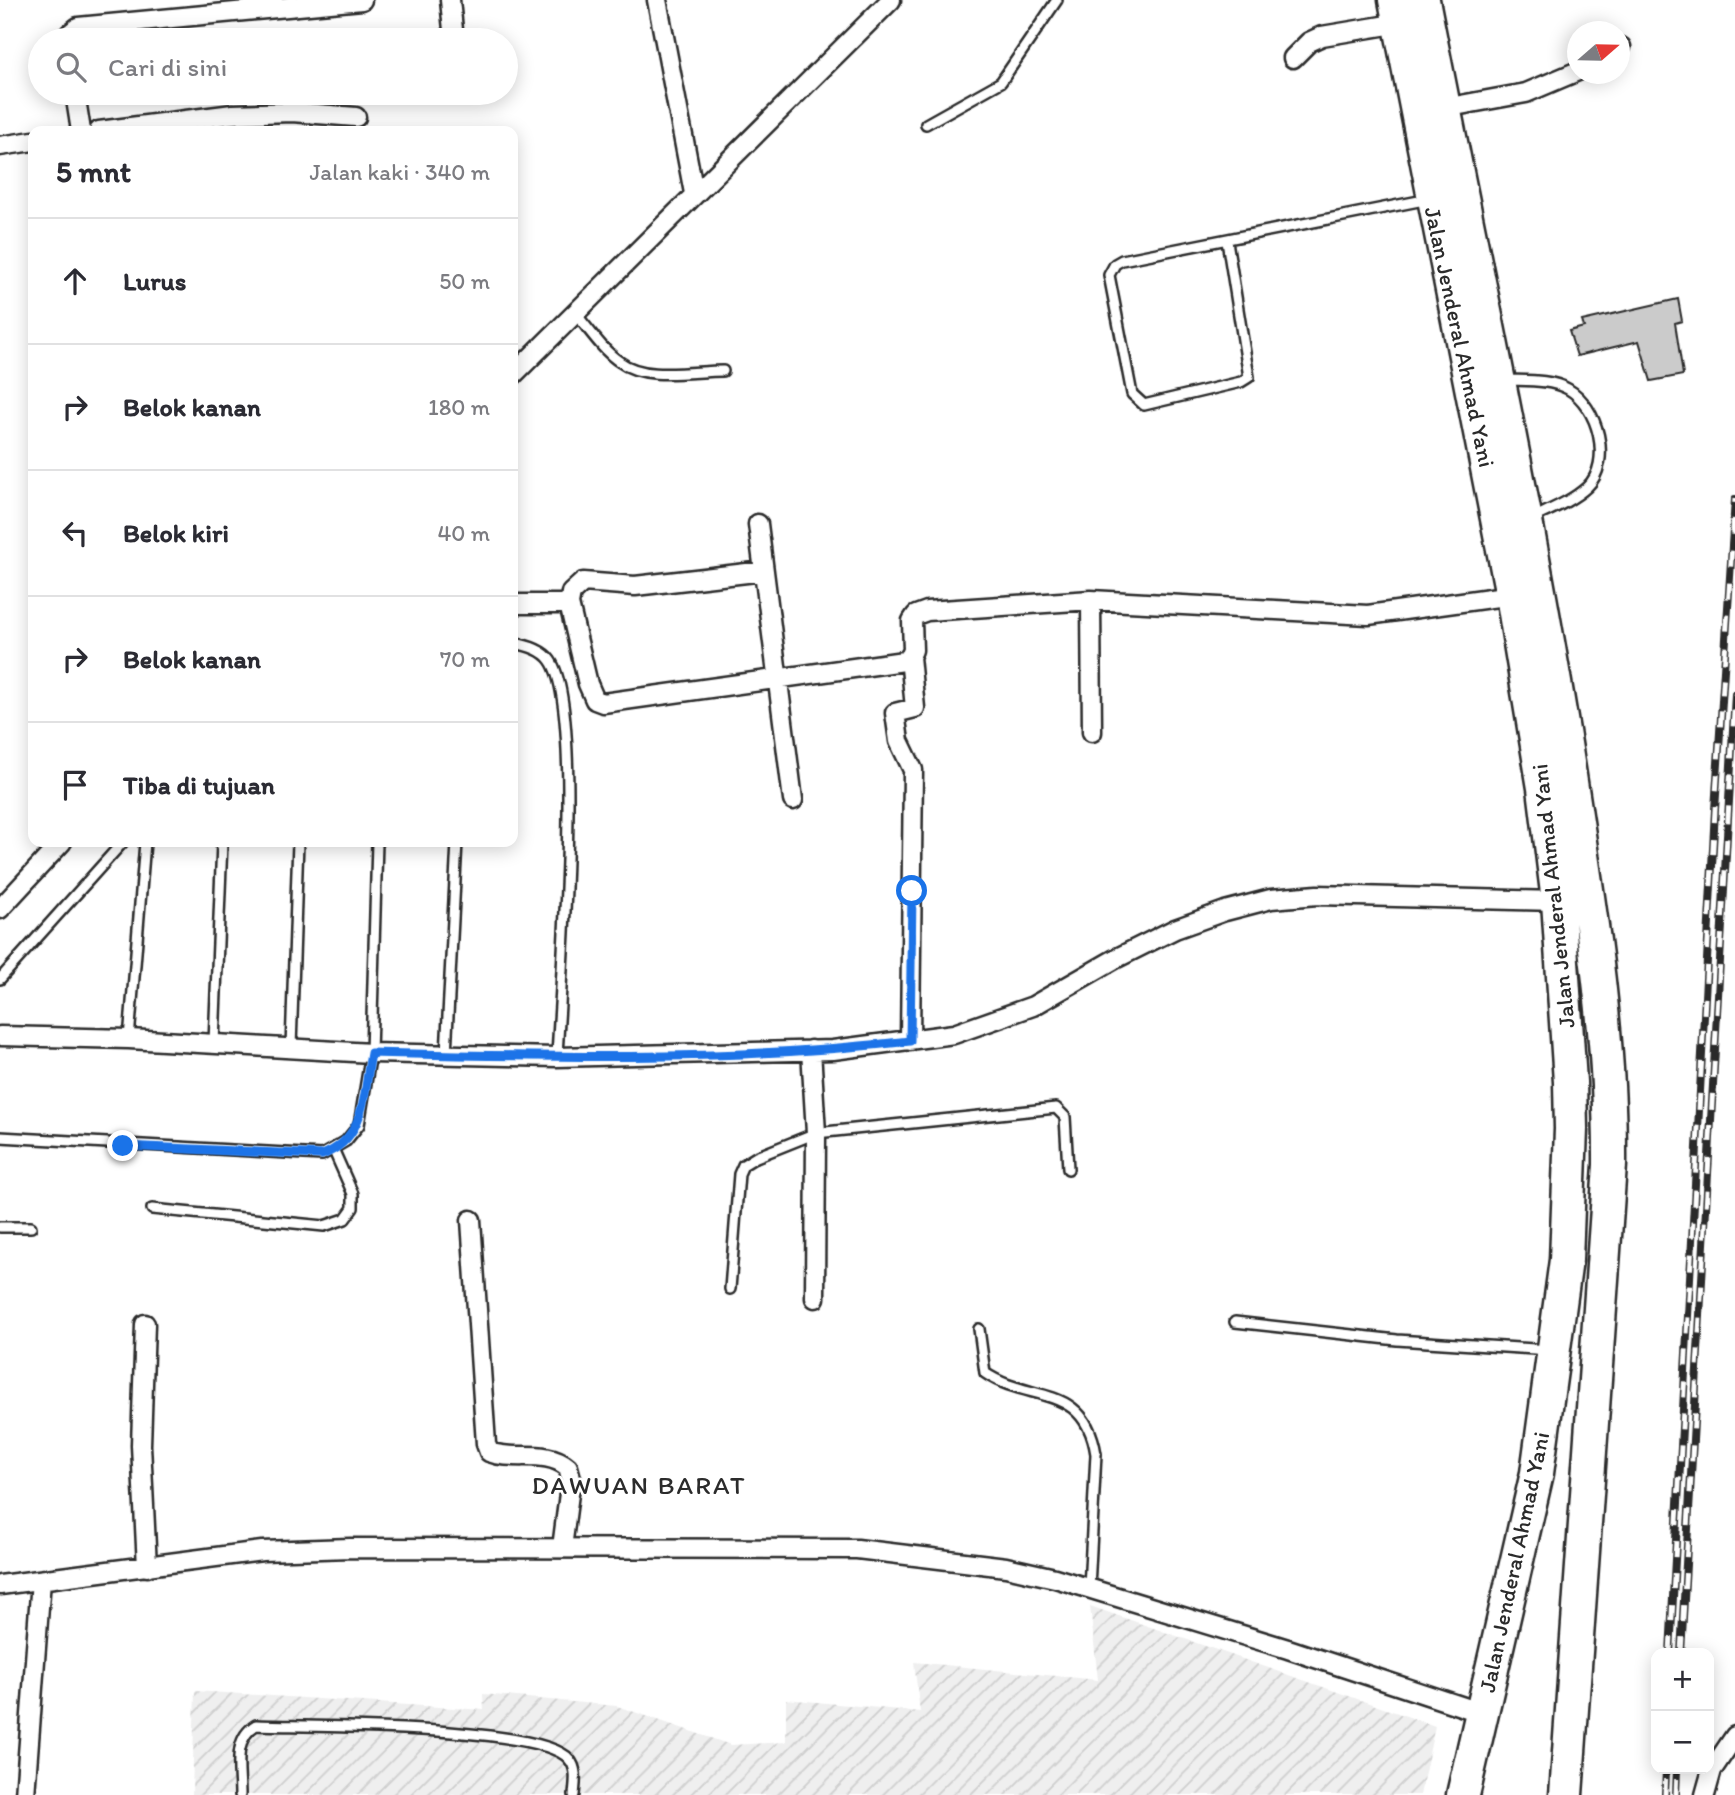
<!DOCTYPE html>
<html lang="id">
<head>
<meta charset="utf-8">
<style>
	:root { --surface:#fff; --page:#f7f7f7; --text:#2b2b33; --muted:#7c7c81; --line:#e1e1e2 }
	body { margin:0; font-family:Itim,sans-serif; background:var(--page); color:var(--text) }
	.controls { position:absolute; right:21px; bottom:21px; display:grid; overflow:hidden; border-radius:14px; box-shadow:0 4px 18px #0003 }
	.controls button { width:63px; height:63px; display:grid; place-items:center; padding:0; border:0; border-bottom:2px solid var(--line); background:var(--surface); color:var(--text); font:35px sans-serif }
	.compass { position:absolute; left:1567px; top:21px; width:63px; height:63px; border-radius:50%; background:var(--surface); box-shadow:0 4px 18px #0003; rotate:70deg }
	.stop { position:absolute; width:21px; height:21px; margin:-16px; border:5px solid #1a73e8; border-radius:50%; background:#fff }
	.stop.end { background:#1a73e8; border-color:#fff; box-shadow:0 2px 7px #0008 }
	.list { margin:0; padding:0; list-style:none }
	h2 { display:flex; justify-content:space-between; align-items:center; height:91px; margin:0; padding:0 28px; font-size:30px }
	h2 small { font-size:23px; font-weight:400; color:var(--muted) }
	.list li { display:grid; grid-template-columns:46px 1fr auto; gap:21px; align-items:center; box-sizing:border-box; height:126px; padding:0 28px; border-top:2px solid var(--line) }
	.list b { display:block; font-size:26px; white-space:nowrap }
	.list em { font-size:23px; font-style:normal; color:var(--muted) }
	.icon { flex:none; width:38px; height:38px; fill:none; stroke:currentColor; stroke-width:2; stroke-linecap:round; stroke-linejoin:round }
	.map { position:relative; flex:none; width:1735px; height:1795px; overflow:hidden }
	.search { position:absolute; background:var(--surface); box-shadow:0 4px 18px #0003; left:28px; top:28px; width:490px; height:77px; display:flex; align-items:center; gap:18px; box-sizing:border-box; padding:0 24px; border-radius:38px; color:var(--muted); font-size:26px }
	.panel { position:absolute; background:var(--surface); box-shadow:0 4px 18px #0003; left:28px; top:126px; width:490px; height:721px; border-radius:14px }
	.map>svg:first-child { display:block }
	.industrial { fill:url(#industrial-furrows) }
	.building { fill:#cbcbcb; stroke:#2b2b2b; stroke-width:2 }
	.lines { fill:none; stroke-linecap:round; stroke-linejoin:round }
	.lane-casing { stroke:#2b2b2b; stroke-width:14 }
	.street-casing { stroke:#2b2b2b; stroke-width:23 }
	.highway-casing { stroke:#2b2b2b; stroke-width:37 }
	.lane { stroke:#fff; stroke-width:9 }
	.street { stroke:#fff; stroke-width:18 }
	.highway { stroke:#fff; stroke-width:32 }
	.rail-casing { stroke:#2b2b2b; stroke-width:8 }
	.rail { stroke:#fff; stroke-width:5; stroke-dasharray:16; stroke-linecap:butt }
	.route { stroke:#1a73e8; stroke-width:9 }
	.labels { text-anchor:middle; stroke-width:5; stroke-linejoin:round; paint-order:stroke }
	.street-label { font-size:23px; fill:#2b2b2b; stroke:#fff }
	.quarter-label { font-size:26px; letter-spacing:2px; fill:#2b2b2b; stroke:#fff }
</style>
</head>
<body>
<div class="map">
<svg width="1735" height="1795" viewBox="0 0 1735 1795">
	<defs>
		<pattern id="industrial-furrows" width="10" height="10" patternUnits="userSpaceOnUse" patternTransform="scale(1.75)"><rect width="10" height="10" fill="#efefef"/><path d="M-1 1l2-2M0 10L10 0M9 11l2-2" fill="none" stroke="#cdcdcd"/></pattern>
	</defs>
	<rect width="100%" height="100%" fill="#fff"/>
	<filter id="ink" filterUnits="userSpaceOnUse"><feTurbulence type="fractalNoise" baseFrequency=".0143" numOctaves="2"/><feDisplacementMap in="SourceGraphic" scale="14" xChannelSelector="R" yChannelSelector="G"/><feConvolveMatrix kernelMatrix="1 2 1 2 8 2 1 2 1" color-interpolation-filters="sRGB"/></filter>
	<g filter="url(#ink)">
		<path class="industrial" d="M 1090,1606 L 1435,1726 L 1420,1795 L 192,1795 L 195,1691 L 484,1710 L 483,1694 L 617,1706 L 731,1745 L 786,1742 L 786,1699 L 920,1712 L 914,1662 L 1098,1680 Z"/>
		<path class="building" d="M 1678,299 L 1682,321 L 1675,323 L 1683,375 L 1651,381 L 1639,341 L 1577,356 L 1569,331 L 1584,327 L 1582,321 Z"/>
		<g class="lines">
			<g class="lane-casing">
				<path id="lane" d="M 926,124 L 1001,82 L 1057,0
					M 1227,241 L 1249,377 L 1241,382 L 1144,405 L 1132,394 L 1109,275 L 1115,264 L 1122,260 L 1429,199
					M 575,313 C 589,329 602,350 620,362 C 645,381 692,371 723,371
					M 1505,380 C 1526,381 1550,379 1568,389 C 1598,406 1613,462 1587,487 C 1572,501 1549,510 1531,519
					M 513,643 C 526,645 542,649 550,660 C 584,706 560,987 557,1057
					M 0,979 L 123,842
					M 129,1039 L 145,842
					M 214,1043 L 222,842
					M 291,1047 L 298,842
					M 446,1054 L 457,842
					M 0,1137 L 322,1155 L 346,1141 L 359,1125 L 371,1053 L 377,842
					M 152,1209 L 324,1226 L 345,1219 L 353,1208 L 353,1194 L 334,1151
					M 0,1227 L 31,1227
					M 730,1289 L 739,1174 L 743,1165 L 756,1157 L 816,1133 L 1056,1108 L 1065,1117 L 1068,1169
					M 1235,1322 L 1397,1340 L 1549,1350
					M 979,1329 L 985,1373 C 1028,1403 1085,1382 1096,1454 L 1089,1588
					M 240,1795 C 240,1770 232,1739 256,1725 C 308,1727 541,1725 569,1759 C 578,1769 575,1783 574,1795"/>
			</g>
			<g class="street-casing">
				<path id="street" d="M 450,0 L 454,40
					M 657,0 L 694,193
					M 68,40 L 69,34 L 78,27 L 362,0
					M 1620,47 L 1621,47
					M 1293,58 L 1309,42 L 1322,36 L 1400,23
					M 75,93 L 81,131
					M 290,93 L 292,112
					M 1444,108 L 1526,93 L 1578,71
					M 99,131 L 233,114 L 292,112 L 356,117
					M 0,146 L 33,141
					M 513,375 L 891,0
					M 758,524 L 793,800
					M 1091,600 L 1092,732
					M 513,604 L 569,604 L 571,593 L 583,582 L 635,586 L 764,571
					M 569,604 L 588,684 L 595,700 L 603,703 L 904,661 L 910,657
					M 0,909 L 62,842
					M 0,1036 L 129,1039 L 371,1053 L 557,1057 L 833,1050 L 954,1034 L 1033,1006 L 1115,959 L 1175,929 L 1225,911 L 1271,899 L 1317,895 L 1558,901
					M 910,1041 L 913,770 L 899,741 L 895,713 L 915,708 L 910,657 L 913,650 L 912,621 L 916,615 L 927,611 L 1091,600 L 1368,615 L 1512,595
					M 811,1050 L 816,1133 L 815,1298
					M 471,1220 L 486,1444 L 489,1452 C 515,1462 545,1448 568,1467 L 571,1478 L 562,1548
					M 145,1324 L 141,1445 L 147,1567
					M 0,1585 L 262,1551 L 350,1548 L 857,1549 L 1006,1567 L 1055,1578 L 1288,1649 L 1482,1713
					M 25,1795 L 41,1580
					M 1705,1795 L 1712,1770 L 1735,1736"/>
			</g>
			<g class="highway-casing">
				<path id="highway" d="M 1395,0 L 1512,595 L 1544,788 L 1558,901 L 1570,1082 L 1571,1129 L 1566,1260 L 1537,1473 L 1463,1795
					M 1423,0 C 1473,260 1531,520 1571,782 C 1590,908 1611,1036 1610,1165 L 1566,1795"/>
			</g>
			<use href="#lane" class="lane"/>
			<use href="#street" class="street"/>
			<use href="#highway" class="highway"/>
			<g class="rail-casing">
				<path id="rail" d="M 1670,1653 L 1715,810 L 1735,499
					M 1681,1653 L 1735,694
					M 1665,1795 L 1666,1769
					M 1676,1795 L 1677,1769"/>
			</g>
			<use href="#rail" class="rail"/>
		</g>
	</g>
	<g class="lines" filter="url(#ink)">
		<path class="route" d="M 123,1146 L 322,1155 C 366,1139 364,1092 371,1053 C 550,1057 732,1062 910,1041 L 912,891"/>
	</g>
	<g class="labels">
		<g class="street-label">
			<text transform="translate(1460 337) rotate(78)" y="8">Jalan Jenderal Ahmad Yani</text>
			<text transform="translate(1553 896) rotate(-96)" y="8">Jalan Jenderal Ahmad Yani</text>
			<text transform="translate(1514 1562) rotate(-78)" y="8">Jalan Jenderal Ahmad Yani</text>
		</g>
		<g class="quarter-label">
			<text x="639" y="1494">DAWUAN BARAT</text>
		</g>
	</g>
</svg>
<div class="controls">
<button>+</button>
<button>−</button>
</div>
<svg class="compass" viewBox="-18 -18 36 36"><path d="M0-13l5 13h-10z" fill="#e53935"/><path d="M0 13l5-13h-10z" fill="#7c7c81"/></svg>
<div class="stop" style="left:912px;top:891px"></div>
<div class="stop end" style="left:123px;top:1146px"></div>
<div class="search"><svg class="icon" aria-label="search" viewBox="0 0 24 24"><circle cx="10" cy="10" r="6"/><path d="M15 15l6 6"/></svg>Cari di sini</div>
<section class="panel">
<h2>5 mnt<small>Jalan kaki · 340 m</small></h2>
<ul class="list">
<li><svg class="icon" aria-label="ahead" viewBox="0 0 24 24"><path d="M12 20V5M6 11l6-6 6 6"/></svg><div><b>Lurus</b></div><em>50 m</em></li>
<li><svg class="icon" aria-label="right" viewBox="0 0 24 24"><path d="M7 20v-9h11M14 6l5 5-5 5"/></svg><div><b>Belok kanan</b></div><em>180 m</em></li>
<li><svg class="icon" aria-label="left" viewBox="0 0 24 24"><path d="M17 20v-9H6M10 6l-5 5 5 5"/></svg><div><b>Belok kiri</b></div><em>40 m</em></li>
<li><svg class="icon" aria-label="right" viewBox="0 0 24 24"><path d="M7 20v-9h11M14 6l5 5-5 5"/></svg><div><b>Belok kanan</b></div><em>70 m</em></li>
<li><svg class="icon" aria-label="arrive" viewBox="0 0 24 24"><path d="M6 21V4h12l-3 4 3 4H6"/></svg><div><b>Tiba di tujuan</b></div></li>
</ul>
</section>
</div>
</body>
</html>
